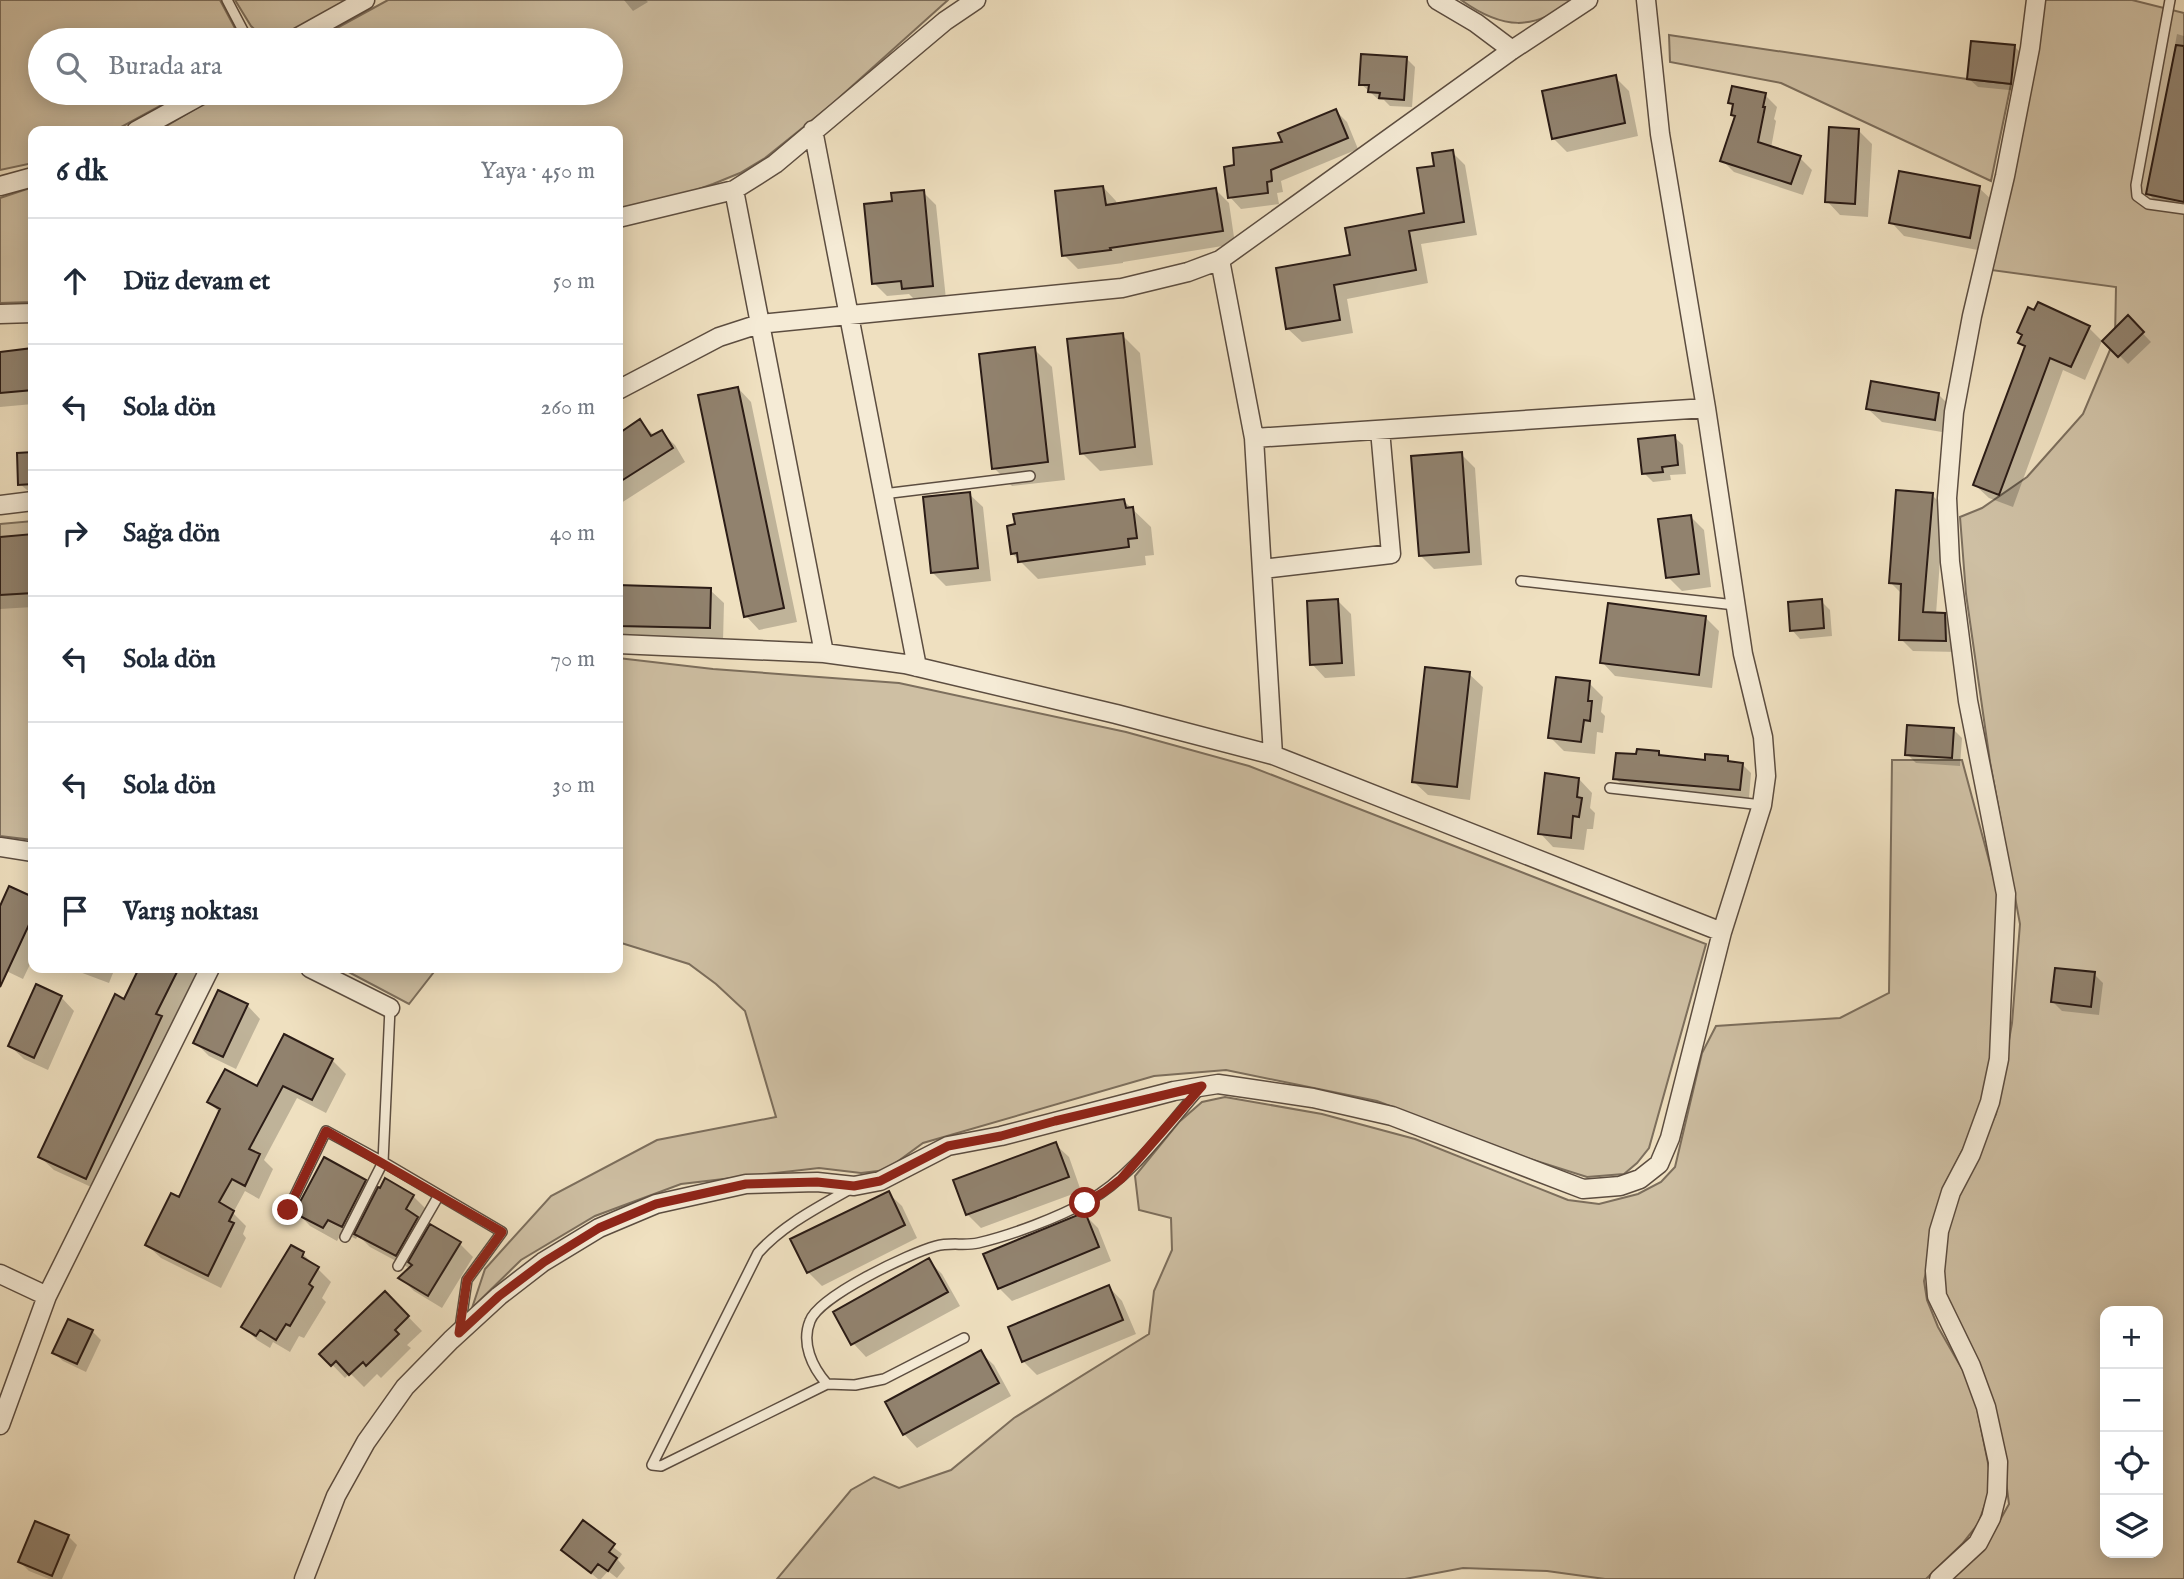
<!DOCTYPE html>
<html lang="tr">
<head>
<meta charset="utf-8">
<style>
	:root { --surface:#fff; --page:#f6f6f7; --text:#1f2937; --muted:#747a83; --line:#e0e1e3 }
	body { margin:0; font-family:"IM FELL English",serif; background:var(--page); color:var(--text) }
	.controls { position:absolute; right:21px; bottom:21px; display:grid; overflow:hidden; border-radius:14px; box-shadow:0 4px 18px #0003 }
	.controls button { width:63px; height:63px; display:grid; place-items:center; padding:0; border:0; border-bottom:2px solid var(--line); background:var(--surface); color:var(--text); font:35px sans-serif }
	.stop { position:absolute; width:21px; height:21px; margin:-16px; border:5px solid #8f2418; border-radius:50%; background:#fff }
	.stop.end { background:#8f2418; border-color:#fff; box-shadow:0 2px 7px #0008 }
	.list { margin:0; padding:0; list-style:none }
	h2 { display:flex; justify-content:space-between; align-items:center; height:91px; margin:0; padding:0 28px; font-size:30px }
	h2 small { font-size:23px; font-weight:400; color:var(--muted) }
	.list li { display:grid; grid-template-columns:46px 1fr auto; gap:21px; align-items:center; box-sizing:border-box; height:126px; padding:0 28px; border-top:2px solid var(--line) }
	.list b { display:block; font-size:26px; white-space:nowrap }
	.list em { font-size:23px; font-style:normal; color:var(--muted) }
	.icon { flex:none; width:38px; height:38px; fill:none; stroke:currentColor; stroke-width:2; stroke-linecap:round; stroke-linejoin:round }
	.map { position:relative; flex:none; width:2184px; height:1579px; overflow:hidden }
	.search { position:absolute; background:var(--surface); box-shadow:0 4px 18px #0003; left:28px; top:28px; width:595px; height:77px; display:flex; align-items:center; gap:18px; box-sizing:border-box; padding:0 24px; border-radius:38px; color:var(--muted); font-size:26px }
	.panel { position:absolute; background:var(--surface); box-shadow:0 4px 18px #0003; left:28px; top:126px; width:595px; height:847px; border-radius:14px }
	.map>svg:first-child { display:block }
	.green { fill:#cebfa3; stroke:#7c6e5c; stroke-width:2; fill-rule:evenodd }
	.shadow { fill:#0003 }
	.building { fill:#91826e; stroke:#2b1c16; stroke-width:2 }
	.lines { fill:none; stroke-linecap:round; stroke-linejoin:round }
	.service-casing { stroke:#5c4d40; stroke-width:12 }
	.minor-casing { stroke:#5c4d40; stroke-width:21 }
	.service { stroke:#f5ebd6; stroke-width:9 }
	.minor { stroke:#f5ebd6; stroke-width:18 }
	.route { stroke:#8f2418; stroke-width:9 }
</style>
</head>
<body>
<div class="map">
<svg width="2184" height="1579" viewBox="0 0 2184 1579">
	<rect width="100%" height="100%" fill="#efe0c0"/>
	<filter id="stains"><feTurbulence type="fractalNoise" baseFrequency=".00286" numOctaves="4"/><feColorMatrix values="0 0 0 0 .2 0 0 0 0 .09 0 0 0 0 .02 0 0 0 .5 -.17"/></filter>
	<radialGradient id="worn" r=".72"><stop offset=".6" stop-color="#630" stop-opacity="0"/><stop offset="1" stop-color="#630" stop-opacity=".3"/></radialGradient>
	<path class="green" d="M 0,0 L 220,0 L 237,32 L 239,40 L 40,40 L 40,93 L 184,93 L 114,131 L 33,131 L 33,163 L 0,170 Z
		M 235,0 L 348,0 L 274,40 L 266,40 L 251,26 Z
		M 388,0 L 948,0 L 831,105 L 765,158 L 740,173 L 713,184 L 676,197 L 618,209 L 618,131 L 158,131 L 222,93 L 611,93 L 611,40 L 315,40 Z
		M 1461,0 L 1574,0 C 1533,31 1503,30 1461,0 Z
		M 2042,0 L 2132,0 L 2184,13 L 2184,1579 L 1950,1579 L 1990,1538 L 2009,1504 L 1999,1427 L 1983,1379 L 1948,1302 L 1943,1281 L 1946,1233 L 1956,1201 L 1996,1114 L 2012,1023 L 2020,924 L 1990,762 L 1966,594 L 1960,517 L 1982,508 L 2027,477 L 2083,414 L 2115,338 L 2116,287 L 1991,270 ZM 2105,1311 L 2158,1311 L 2158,1553 L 2105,1553 Z
		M 1669,35 L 1967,79 L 2011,84 L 1991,181 L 1781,83 L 1670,62 Z
		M 33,187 L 33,302 L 0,303 L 0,198 Z
		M 33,521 L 33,840 L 0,836 L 0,524 Z
		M 618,658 L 713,669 L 899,683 L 1126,732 L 1249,766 L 1706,944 L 1649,1148 L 1637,1163 L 1624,1174 L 1587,1177 L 1527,1158 L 1377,1101 L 1226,1070 L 1154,1076 L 923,1143 L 886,1170 L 861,1173 L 819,1168 L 681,1184 L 595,1216 L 521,1260 L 472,1308 L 485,1269 L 551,1196 L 657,1140 L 776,1117 L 745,1011 L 716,984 L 689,964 L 618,942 Z
		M 1892,760 L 1962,760 L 1997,890 L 1995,1018 L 1990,1066 L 1975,1126 L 1946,1182 L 1924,1281 L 1927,1300 L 1938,1327 L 1973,1388 L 1989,1468 L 1988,1496 L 1978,1524 L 1962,1544 L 1926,1579 L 1605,1579 L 1547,1571 L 1463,1568 L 1405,1579 L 777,1579 L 851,1490 L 874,1477 L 899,1488 L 951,1470 L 1014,1418 L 1149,1334 L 1154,1291 L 1172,1250 L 1171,1218 L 1139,1210 L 1135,1176 L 1179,1122 L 1202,1102 L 1225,1097 L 1322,1114 L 1415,1139 L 1568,1200 L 1599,1204 L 1638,1194 L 1661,1182 L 1675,1167 L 1702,1053 L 1716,1026 L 1840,1018 L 1889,993 Z
		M 341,968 L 437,968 L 409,1004 Z"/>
	<path class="shadow" d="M 624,0 L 646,0 L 648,2 L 633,11 Z
		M 2177,34 L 2184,36 L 2184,208 L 2157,202 L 2148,194 L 2172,75 L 2170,72 Z
		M 2014,46 L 2023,55 L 2019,91 L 1978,87 L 1969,79 Z
		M 1406,58 L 1415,67 L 1412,107 L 1390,106 L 1384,100 L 1379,100 L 1361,84 Z
		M 1615,77 L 1629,91 L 1638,136 L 1567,152 L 1553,138 Z
		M 1765,95 L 1777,107 L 1774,119 L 1776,121 L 1771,148 L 1800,158 L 1812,170 L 1803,195 L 1734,172 L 1722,160 L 1736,118 L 1733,114 L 1735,107 L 1730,102 Z
		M 1336,111 L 1347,122 L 1358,149 L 1281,181 L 1283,192 L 1277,193 L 1279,204 L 1241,209 L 1230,197 L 1236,167 L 1284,144 Z
		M 1858,130 L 1872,144 L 1868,217 L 1840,215 L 1827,201 Z
		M 1452,152 L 1465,165 L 1477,235 L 1421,244 L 1428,283 L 1347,299 L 1353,333 L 1302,342 L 1288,329 L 1352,256 L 1426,214 L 1436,167 Z
		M 1103,187 L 1116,201 L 1117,205 L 1215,189 L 1229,203 L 1235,244 L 1123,262 L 1123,263 L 1078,269 L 1064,255 Z
		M 1979,188 L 1993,201 L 1983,251 L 1904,236 L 1891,222 Z
		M 923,192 L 936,205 L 946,299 L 917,302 L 909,294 L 887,296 L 874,283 L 894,203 Z
		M 2128,318 L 2151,342 L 2128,364 L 2105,341 Z
		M 2089,328 L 2102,341 L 2085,380 L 2063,370 L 2013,507 L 1989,498 L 1975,485 L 2026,348 L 2020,343 Z
		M 1122,335 L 1140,353 L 1153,465 L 1100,471 L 1082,453 Z
		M 1034,349 L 1052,367 L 1065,480 L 1012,486 L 994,468 Z
		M 33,350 L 33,404 L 0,407 L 0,353 Z
		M 738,388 L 751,402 L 797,622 L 759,630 L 746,616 Z
		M 1938,394 L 1952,408 L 1948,433 L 1882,422 L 1868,409 Z
		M 640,422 L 655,436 L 661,432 L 675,445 L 685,462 L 618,505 L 618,436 Z
		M 1674,437 L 1683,445 L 1686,474 L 1670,475 L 1671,480 L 1653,482 L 1644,473 Z
		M 19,454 L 33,454 L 33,495 L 20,484 Z
		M 1461,454 L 1475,468 L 1482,565 L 1434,569 L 1420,555 Z
		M 969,494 L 983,507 L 991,581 L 946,586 L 933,573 Z
		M 1932,495 L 1944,507 L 1936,614 L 1944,615 L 1957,627 L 1957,652 L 1913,651 L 1901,639 L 1902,594 L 1890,582 Z
		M 1124,501 L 1151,527 L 1154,555 L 1145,556 L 1146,565 L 1038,579 L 1012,553 Z
		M 1690,516 L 1704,530 L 1711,587 L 1682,591 L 1668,577 Z
		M 33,536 L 33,607 L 0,609 L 0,538 Z
		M 618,587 L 710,590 L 724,603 L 723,641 L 618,638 Z
		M 1338,601 L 1351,614 L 1355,676 L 1325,678 L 1312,664 Z
		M 1821,601 L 1830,610 L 1832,636 L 1800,639 L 1792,630 Z
		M 1705,617 L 1719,631 L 1712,688 L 1615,676 L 1602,662 Z
		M 1469,674 L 1483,687 L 1470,800 L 1428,795 L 1414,782 Z
		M 1589,683 L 1603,697 L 1601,712 L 1605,716 L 1603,733 L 1597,732 L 1595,754 L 1564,751 L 1550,737 Z
		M 1953,729 L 1962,738 L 1960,766 L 1916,763 L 1907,754 Z
		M 1659,752 L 1664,757 L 1706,762 L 1727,758 L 1733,763 L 1742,764 L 1751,773 L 1749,798 L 1624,787 L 1615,778 L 1638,756 Z
		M 1579,779 L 1592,793 L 1590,808 L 1595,813 L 1593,829 L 1587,829 L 1584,850 L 1553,847 L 1540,833 Z
		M 10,888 L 33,899 L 33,958 L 23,979 L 0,968 L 0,910 Z
		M 69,968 L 115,968 L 109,983 Z
		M 141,968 L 199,968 L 170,1026 L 175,1031 L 100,1191 L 54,1170 L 40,1157 Z
		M 2094,974 L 2103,983 L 2099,1015 L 2062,1011 L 2053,1002 Z
		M 61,997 L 74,1011 L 48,1070 L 24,1059 L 10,1046 Z
		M 247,1005 L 260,1019 L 236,1069 L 209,1056 L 196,1043 Z
		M 332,1060 L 346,1074 L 326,1113 L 297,1098 L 264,1160 L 273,1169 L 259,1199 L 245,1191 L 233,1213 L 246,1226 L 243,1234 L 246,1238 L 221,1288 L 161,1258 L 147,1245 L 180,1199 L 220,1113 L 209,1102 L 258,1089 Z
		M 1055,1144 L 1069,1157 L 1081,1191 L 981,1228 L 967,1214 Z
		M 365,1181 L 377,1193 L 413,1196 L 427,1210 L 420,1221 L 429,1230 L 459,1243 L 473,1257 L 442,1308 L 414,1291 L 401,1278 L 411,1269 L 370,1247 L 358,1235 L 356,1239 L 342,1232 L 337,1241 L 310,1226 L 297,1212 Z
		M 888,1193 L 902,1206 L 917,1238 L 822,1286 L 808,1272 Z
		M 1084,1214 L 1098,1228 L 1111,1261 L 1012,1301 L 999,1288 Z
		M 303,1254 L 331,1282 L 322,1298 L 326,1302 L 304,1338 L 299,1336 L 290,1352 L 273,1342 L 270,1348 L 257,1340 L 244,1327 Z
		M 929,1261 L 942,1274 L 960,1306 L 866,1357 L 853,1343 Z
		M 1109,1287 L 1122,1301 L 1136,1334 L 1037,1375 L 1023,1361 Z
		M 385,1293 L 422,1331 L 407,1345 L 411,1348 L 381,1378 L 377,1374 L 364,1387 L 350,1373 L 345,1378 L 322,1354 Z
		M 92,1331 L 101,1340 L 86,1372 L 63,1361 L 54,1353 Z
		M 980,1352 L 994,1365 L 1011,1396 L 917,1448 L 904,1434 Z
		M 583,1523 L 622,1554 L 618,1560 L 625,1568 L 617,1578 L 608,1571 L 601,1579 L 598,1579 L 563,1550 Z
		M 68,1536 L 77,1545 L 62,1579 L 49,1579 L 29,1571 L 20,1562 Z"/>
	<path class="building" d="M 1971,41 L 2015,45 L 2011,84 L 1967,79 Z
		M 2176,45 L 2184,46 L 2184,202 L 2146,194 Z
		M 1361,54 L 1407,57 L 1404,100 L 1379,98 L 1380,93 L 1368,92 L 1369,85 L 1359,85 Z
		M 1616,75 L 1625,123 L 1552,139 L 1542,91 Z
		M 1732,86 L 1766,93 L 1763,107 L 1765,107 L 1758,142 L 1801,156 L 1791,184 L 1720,161 L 1735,116 L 1731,115 L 1733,104 L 1728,103 Z
		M 1336,109 L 1348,138 L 1271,170 L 1272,181 L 1267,182 L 1268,193 L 1228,198 L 1224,167 L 1234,165 L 1233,148 L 1282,142 L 1278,133 Z
		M 1829,127 L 1859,129 L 1855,204 L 1825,202 Z
		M 1453,150 L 1464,222 L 1409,231 L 1416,270 L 1334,285 L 1340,320 L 1286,329 L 1276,268 L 1350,255 L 1345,228 L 1424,213 L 1417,168 L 1434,166 L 1432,153 Z
		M 1899,171 L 1980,186 L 1970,238 L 1889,223 Z
		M 1103,186 L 1106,205 L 1216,188 L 1223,231 L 1110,248 L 1111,250 L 1062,256 L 1055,191 Z
		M 924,190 L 933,286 L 902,289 L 901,281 L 872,284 L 864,204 L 892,201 L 891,193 Z
		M 2038,302 L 2090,326 L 2071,367 L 2050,358 L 1999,495 L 1973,485 L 2025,346 L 2018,343 L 2022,335 L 2017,332 L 2028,307 L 2034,310 Z
		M 2128,315 L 2144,332 L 2118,357 L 2102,341 Z
		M 1123,333 L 1135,447 L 1080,454 L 1067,339 Z
		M 1035,347 L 1048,462 L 992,469 L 979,354 Z
		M 33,348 L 33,390 L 0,393 L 0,352 Z
		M 1871,381 L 1939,393 L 1935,420 L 1866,409 Z
		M 738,387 L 784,608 L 744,617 L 698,395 Z
		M 640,419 L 651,436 L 662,430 L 673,448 L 618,483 L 618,434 Z
		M 1675,435 L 1678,465 L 1662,467 L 1663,472 L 1642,474 L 1638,439 Z
		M 33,452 L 33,484 L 18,485 L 17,453 Z
		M 1462,452 L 1469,552 L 1419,556 L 1411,456 Z
		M 1896,490 L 1933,493 L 1923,612 L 1945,613 L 1946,641 L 1899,640 L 1901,584 L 1889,583 Z
		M 970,492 L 978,568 L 931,573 L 923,497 Z
		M 1124,499 L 1126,508 L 1133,507 L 1137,538 L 1128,539 L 1129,547 L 1018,562 L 1017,553 L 1011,554 L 1007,526 L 1015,524 L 1013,514 Z
		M 1691,515 L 1699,574 L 1666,578 L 1658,519 Z
		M 33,534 L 33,593 L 0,595 L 0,537 Z
		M 618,585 L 711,588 L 710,628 L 618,626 Z
		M 1338,599 L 1342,663 L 1310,665 L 1307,601 Z
		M 1822,599 L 1824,628 L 1790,631 L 1788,602 Z
		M 1608,603 L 1706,616 L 1699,675 L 1600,663 Z
		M 1425,667 L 1470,672 L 1457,787 L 1412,782 Z
		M 1556,677 L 1590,681 L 1588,701 L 1592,701 L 1590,721 L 1584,720 L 1581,742 L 1548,738 Z
		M 1907,725 L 1954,728 L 1952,758 L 1905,755 Z
		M 1637,749 L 1659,751 L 1659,755 L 1705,760 L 1705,754 L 1728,756 L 1728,761 L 1743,763 L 1740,790 L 1613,779 L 1616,753 L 1636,754 Z
		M 1545,773 L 1579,778 L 1577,797 L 1582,798 L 1579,817 L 1573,816 L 1571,838 L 1538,834 Z
		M 9,886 L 33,897 L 33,916 L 0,987 L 0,906 Z
		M 139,968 L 179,968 L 156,1014 L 162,1016 L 86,1179 L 38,1157 L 115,994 L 124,999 Z
		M 2055,968 L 2095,972 L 2091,1007 L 2051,1002 Z
		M 36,984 L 62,996 L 34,1058 L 8,1046 Z
		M 218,990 L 248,1004 L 223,1057 L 193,1043 Z
		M 284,1034 L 333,1059 L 312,1100 L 283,1086 L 249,1149 L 260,1154 L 245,1186 L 232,1179 L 219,1202 L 234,1211 L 229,1221 L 234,1223 L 208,1276 L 145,1245 L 171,1193 L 179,1197 L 220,1109 L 207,1102 L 225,1069 L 257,1086 Z
		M 1056,1142 L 1069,1177 L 966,1215 L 953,1180 Z
		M 324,1157 L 366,1180 L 342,1227 L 328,1220 L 323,1228 L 294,1213 Z
		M 385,1178 L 414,1195 L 406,1209 L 418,1217 L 396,1256 L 354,1234 L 378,1187 L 380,1188 Z
		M 889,1191 L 905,1225 L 807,1273 L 790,1239 Z
		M 1085,1212 L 1099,1247 L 998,1289 L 983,1254 Z
		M 430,1224 L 461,1242 L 428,1296 L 398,1278 L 412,1265 L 408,1262 Z
		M 291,1245 L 304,1252 L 302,1257 L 319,1267 L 309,1284 L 313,1287 L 290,1326 L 286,1324 L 276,1340 L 260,1330 L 256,1336 L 241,1327 Z
		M 929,1258 L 948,1292 L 851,1345 L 833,1312 Z
		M 1109,1285 L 1123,1320 L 1022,1362 L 1008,1327 Z
		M 385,1291 L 409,1316 L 395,1330 L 399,1334 L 366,1366 L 363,1362 L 349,1375 L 336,1361 L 331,1366 L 319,1354 Z
		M 68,1319 L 93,1330 L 77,1364 L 52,1353 Z
		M 981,1350 L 999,1383 L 903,1435 L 885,1402 Z
		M 583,1520 L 615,1544 L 609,1552 L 617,1558 L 608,1571 L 598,1564 L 591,1573 L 561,1550 Z
		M 35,1521 L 69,1535 L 52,1576 L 18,1562 Z"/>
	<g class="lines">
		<g class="service-casing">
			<path id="service" d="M 227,0 L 248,40
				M 2170,0 L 2136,185 L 2137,196 L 2148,204 L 2184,209
				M 883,494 L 1030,476
				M 1521,581 L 1735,605
				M 1610,788 L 1762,805
				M 390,1008 L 383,1162 L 502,1232 L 467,1280 L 460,1328
				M 850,1189 C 817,1208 783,1225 758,1253 L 652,1465 L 661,1466 L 827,1384 L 855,1385 L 884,1379 L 964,1338
				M 288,1210 L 326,1131 L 383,1162 L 345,1237
				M 398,1266 L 439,1195
				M 827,1384 C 812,1367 801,1343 810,1321 C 819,1296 910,1253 936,1246 C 950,1242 965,1246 978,1243 C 1012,1235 1057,1218 1088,1201 C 1131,1178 1167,1126 1200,1089"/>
		</g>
		<g class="minor-casing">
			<path id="minor" d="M 1437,0 L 1476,23 L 1512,50
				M 293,40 L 365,0
				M 813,130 L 917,667
				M 136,131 L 205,93
				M 0,186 L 33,177
				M 734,190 L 824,653
				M 618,218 L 734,190 L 775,164 L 945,21 L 976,0
				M 1220,260 L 1254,438 L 1273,755
				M 0,314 L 33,313
				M 618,390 L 719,337 L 759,324 L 1122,288 L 1188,272 L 1220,260 L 1512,50 L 1588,0
				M 1254,438 L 1706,408
				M 0,505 L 33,501
				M 1262,569 L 1391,554 L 1380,430
				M 618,644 L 824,653 L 905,664 L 1116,714 L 1273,755 L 1722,932
				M 0,847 L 33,852
				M 310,968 L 390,1008
				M 0,1274 L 47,1296
				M 0,1425 L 47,1296 L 210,968
				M 304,1579 L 336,1496 L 366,1442 L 405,1387 L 451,1340 L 499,1296 L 543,1262 L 599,1228 L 656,1204 L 746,1184 L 817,1182 L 854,1186 L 880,1181 L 948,1146 L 1001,1136 L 1174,1091 L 1218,1084 L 1313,1098 L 1392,1116 L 1583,1189 L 1620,1186 L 1640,1179 L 1659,1164 L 1670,1138 L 1722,932 L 1762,805 L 1766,776 L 1763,737 L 1743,654 L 1706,408 L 1660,134 L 1646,0
				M 1939,1579 L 1978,1543 L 1991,1518 L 1997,1494 L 1998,1462 L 1986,1407 L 1971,1366 L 1937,1296 L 1935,1271 L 1939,1231 L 1951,1192 L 1971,1154 L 1990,1102 L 1999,1059 L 2006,894 L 1968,701 L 1950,562 L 1947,498 L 1954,412 L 1972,316 L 2005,176 L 2030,48 L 2036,0"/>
		</g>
		<use href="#service" class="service"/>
		<use href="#minor" class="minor"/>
	</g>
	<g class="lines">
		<path class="route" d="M 288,1210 L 326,1131 L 502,1232 L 467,1280 L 459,1333 L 499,1296 L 544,1262 L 599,1228 L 656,1204 L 746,1184 L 817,1182 L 854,1186 L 880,1181 L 948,1146 L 1001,1136 L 1055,1121 L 1202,1086 L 1121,1179 L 1104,1192 L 1085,1203"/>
	</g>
	<rect width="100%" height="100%" filter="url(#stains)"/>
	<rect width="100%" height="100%" fill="url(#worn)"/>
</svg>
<div class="controls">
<button>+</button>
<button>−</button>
<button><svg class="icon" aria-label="locate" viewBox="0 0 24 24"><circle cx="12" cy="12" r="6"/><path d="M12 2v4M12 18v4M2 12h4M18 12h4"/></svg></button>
<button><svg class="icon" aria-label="layers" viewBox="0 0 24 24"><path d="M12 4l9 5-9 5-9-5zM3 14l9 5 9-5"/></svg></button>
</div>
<div class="stop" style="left:1085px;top:1203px"></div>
<div class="stop end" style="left:288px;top:1210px"></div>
<div class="search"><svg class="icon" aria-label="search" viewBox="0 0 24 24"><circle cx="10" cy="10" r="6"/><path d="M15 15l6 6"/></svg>Burada ara</div>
<section class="panel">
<h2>6 dk<small>Yaya · 450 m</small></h2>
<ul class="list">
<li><svg class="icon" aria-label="ahead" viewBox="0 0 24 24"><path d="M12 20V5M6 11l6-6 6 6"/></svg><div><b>Düz devam et</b></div><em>50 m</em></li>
<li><svg class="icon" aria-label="left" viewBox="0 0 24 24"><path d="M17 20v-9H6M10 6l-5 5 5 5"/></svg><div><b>Sola dön</b></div><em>260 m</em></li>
<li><svg class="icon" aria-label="right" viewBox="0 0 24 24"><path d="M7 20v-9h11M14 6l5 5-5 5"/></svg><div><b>Sağa dön</b></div><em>40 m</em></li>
<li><svg class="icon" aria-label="left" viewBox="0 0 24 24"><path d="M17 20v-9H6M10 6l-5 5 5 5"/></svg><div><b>Sola dön</b></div><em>70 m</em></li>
<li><svg class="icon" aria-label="left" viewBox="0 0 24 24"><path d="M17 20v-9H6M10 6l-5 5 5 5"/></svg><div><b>Sola dön</b></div><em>30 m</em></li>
<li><svg class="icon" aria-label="arrive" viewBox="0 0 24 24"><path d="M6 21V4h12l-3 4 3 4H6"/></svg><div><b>Varış noktası</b></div></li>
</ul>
</section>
</div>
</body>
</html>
